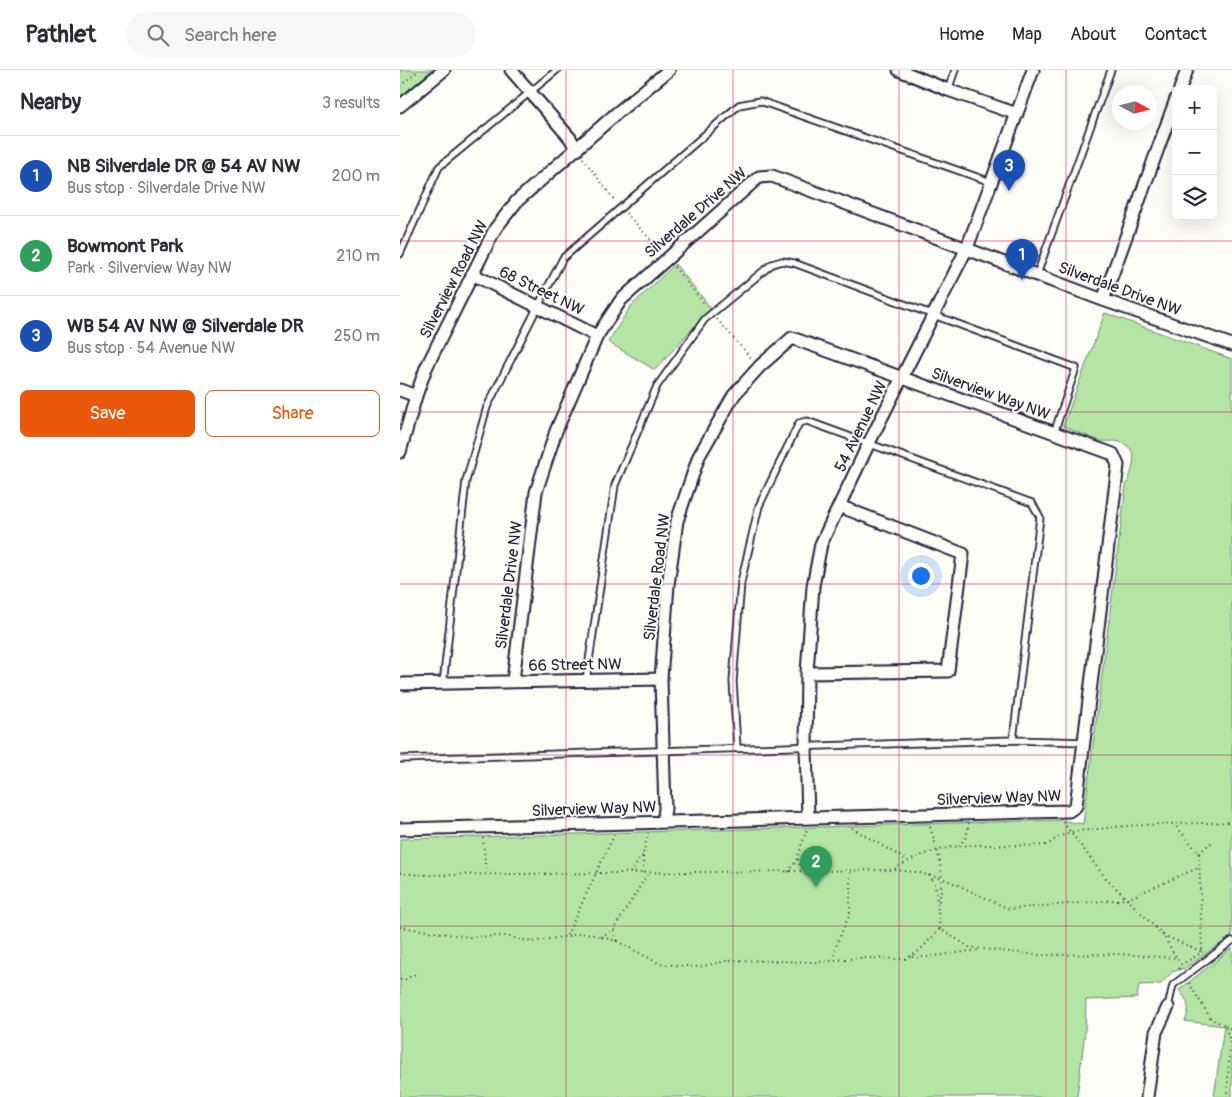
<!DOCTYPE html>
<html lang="en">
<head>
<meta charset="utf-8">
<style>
	:root { --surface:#fff; --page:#f7f7f7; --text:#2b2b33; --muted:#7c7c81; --line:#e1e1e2; --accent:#ea580c }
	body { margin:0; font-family:Pangolin,sans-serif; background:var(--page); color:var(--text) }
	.controls { position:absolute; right:15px; top:15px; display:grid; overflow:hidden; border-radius:8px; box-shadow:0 5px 20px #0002 }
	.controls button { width:45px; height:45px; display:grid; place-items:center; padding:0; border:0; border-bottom:1px solid var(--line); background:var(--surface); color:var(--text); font:25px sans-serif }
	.compass { position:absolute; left:712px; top:15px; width:45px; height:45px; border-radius:50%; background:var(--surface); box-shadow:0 5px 20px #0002; rotate:97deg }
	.you { position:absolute; left:520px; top:505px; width:18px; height:18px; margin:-12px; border:4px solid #fff; border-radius:50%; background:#1a73e8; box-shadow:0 0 0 8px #1a73e833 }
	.badge { display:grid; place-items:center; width:32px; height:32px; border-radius:50%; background:var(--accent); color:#fff; font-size:16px; font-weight:700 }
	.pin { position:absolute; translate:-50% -41px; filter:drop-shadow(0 1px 2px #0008) }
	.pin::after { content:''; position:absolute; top:26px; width:18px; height:15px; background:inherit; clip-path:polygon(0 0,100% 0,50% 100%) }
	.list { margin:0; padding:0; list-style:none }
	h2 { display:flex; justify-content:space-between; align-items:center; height:65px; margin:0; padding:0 20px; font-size:21px }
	h2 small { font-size:16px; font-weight:400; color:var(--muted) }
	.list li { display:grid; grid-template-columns:32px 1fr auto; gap:15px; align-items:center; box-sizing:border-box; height:80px; padding:0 20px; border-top:1px solid var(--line) }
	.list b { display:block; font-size:19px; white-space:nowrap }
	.list p { margin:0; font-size:16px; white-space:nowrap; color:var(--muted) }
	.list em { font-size:16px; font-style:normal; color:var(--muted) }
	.actions { display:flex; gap:10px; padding:15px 20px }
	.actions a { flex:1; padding:11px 0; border:1px solid var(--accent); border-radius:8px; text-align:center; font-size:18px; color:var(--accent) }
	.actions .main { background:var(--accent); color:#fff }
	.icon { flex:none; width:28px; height:28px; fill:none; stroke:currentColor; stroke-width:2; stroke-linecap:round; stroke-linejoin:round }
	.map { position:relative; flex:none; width:832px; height:1027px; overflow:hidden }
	header { display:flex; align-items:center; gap:30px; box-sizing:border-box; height:70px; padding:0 25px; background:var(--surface); border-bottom:1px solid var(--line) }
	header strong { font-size:24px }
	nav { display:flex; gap:28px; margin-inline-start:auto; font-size:18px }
	.search { width:350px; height:45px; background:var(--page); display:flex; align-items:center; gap:12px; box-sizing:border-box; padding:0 18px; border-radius:28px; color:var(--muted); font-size:19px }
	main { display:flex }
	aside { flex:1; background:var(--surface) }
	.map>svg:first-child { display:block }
	.green { fill:#b5e5a4; stroke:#6c8470 }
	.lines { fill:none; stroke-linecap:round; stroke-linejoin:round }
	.lane-casing { stroke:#22223b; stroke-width:9 }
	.street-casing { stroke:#22223b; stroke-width:15 }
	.path { stroke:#22223b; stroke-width:2; stroke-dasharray:1 4; stroke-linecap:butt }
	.lane { stroke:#fdfcf7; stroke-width:5.5 }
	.street { stroke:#fdfcf7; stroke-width:11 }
	.grid { fill:none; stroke:#c2185b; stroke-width:1; stroke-opacity:0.55 }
	.labels { text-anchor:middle; stroke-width:4; stroke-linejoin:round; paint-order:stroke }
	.street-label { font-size:16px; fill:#22223b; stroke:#fdfcf7 }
</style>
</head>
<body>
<header>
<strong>Pathlet</strong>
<div class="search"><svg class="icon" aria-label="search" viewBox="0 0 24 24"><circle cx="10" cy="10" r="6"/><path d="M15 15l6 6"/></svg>Search here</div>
<nav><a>Home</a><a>Map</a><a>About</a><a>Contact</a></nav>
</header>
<main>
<aside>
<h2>Nearby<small>3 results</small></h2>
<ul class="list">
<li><span class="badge" style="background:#1a4fb4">1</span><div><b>NB Silverdale DR @ 54 AV NW</b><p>Bus stop · Silverdale Drive NW</p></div><em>200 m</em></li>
<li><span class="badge" style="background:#2e9e5b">2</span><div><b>Bowmont Park</b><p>Park · Silverview Way NW</p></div><em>210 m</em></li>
<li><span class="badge" style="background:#1a4fb4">3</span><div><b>WB 54 AV NW @ Silverdale DR</b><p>Bus stop · 54 Avenue NW</p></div><em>250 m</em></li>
</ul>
<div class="actions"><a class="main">Save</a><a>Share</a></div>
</aside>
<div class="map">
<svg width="832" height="1027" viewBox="0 0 832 1027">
	<rect width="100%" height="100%" fill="#fdfcf7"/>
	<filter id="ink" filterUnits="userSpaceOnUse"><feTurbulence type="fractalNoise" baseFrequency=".02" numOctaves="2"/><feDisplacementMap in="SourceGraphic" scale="10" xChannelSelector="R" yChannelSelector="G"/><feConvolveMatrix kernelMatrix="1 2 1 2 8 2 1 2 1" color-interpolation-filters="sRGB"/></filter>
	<g filter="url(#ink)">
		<path class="green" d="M 0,0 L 32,0 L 0,27 Z
			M 275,194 L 311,238 L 255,300 L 208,272 L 231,236 Z
			M 705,243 L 832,289 L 832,866 L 785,898 L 772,902 L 761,914 L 739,915 L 737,928 L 686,930 L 685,961 L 677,1027 L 0,1027 L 0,769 L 660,750 L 683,754 L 726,416 C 731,402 743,380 720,372 C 714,370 707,372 701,371 C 688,367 675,361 663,356 Z
			M 832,878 L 832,1027 L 814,1027 L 824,956 L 785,951 C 791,937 788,931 779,920 Z"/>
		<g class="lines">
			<g class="lane-casing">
				<path id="lane" d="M 548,20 L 555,0
					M 0,184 L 39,97 L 157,0
					M 637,204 L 711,0
					M 186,611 L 215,415 L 257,316 L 305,249 L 372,194 L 382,191 L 394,193 L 676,298 L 654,363
					M 43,614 L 66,411 L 87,337 L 134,244 L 163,188 L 339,35 L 360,31 L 591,112
					M 337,678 L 333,611 L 341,512 L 359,436 L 399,353 L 407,351 L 632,433 L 640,447 L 613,670
					M 0,689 L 613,670 L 685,672
					M 768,937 L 773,915 L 832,871"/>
			</g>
			<g class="street-casing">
				<path id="street" d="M 111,0 L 170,68 L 177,80
					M 499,0 L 548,20 L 617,44
					M 780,19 L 787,0
					M 0,36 L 44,0
					M 72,204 L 197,266
					M 703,230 L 776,29
					M 0,320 L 16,326
					M 0,382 L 16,326 L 26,298 L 95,159 L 117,131 L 218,42 L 269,0
					M 407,603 L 548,601 L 563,484 L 439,436
					M 113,611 L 136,422 L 156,361 L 197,266 L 221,230 L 359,107 L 372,106 L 703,230 L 832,275
					M 0,614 L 261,609
					M 408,748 L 406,677 L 407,603 L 413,516 L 421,474 L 469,373 L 567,178 L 633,0
					M 0,759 C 223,753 446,748 669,741 L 676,736 L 718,395 L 713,384 L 392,268 L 360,296 L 334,325 L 299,386 L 277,451 L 268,515 L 261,609 L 265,739 L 263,752
					M 747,1027 L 756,962 L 768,937"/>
			</g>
			<path class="path" d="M 0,16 L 19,0
				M 183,88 L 216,132
				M 226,143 L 260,180
				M 274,197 L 308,238
				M 317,249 L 352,289
				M 663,752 L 703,805 L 763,865 L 780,894
				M 530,757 C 539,785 546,805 538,835
				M 452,758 L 508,791
				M 83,768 L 86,803
				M 559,776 L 566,767 L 569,753
				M 799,783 L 813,771
				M 398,789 L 400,796 L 406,801
				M 495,800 L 516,802 L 547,810 L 609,839 L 727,829 L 800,797
				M 388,802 L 396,791 L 407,759
				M 0,803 L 23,805 L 493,800 C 550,765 584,778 645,775 C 651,774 655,768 661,766 C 673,760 692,760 706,758 C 747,753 790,754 832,752
				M 230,803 L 243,785
				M 243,803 L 243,784 L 248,763
				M 529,805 L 535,814 L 540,859 L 569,877 L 583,879 L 640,885 L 719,884 L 777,888
				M 0,857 L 69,867 L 106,866 L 132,872 L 186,863 L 217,871 L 260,894 L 299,897 L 330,890 L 418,892 L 458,888 L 506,889 L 519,881 L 540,859
				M 167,865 L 215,763
				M 763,865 L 802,882 L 799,783 L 774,754
				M 201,867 L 214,859
				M 216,871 L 214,859 L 248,803
				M 512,887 L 526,887 L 579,880
				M 433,890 L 437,873 L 450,844 L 450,801
				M 779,899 L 780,895 L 803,882
				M 0,910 L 4,910 L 17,903
				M 789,913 L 811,949 L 825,955 L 830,972 L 827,1027
				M 825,955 L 832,960"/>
			<use href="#lane" class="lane"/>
			<use href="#street" class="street"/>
		</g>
	</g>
	<path class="grid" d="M 166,0 L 166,1027M 333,0 L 333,1027M 499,0 L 499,1027M 666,0 L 666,1027M 0,171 L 832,171M 0,342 L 832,342M 0,514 L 832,514M 0,685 L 832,685M 0,856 L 832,856"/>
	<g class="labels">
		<g class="street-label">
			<text transform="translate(295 142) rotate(-41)" y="6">Silverdale Drive NW</text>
			<text transform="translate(53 209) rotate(-63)" y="6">Silverview Road NW</text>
			<text transform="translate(720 218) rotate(20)" y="6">Silverdale Drive NW</text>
			<text transform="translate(142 220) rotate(26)" y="6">68 Street NW</text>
			<text transform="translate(591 323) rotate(20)" y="6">Silverview Way NW</text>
			<text transform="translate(460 356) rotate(-64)" y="6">54 Avenue NW</text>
			<text transform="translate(256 507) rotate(-83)" y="6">Silverdale Road NW</text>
			<text transform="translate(108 515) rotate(-83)" y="6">Silverdale Drive NW</text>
			<text transform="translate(175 594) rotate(-1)" y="6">66 Street NW</text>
			<text transform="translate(599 727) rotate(-2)" y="6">Silverview Way NW</text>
			<text transform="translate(194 738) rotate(-2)" y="6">Silverview Way NW</text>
		</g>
	</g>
</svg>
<div class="controls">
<button>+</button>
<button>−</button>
<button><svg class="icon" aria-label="layers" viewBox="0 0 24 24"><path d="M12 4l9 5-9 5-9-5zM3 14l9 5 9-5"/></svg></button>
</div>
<svg class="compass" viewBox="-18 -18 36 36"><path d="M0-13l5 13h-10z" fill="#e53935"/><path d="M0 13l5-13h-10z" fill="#7c7c81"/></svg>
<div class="you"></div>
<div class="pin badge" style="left:622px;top:210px;background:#1a4fb4">1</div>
<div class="pin badge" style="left:416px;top:817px;background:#2e9e5b">2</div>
<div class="pin badge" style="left:609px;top:121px;background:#1a4fb4">3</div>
</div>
</main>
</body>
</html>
